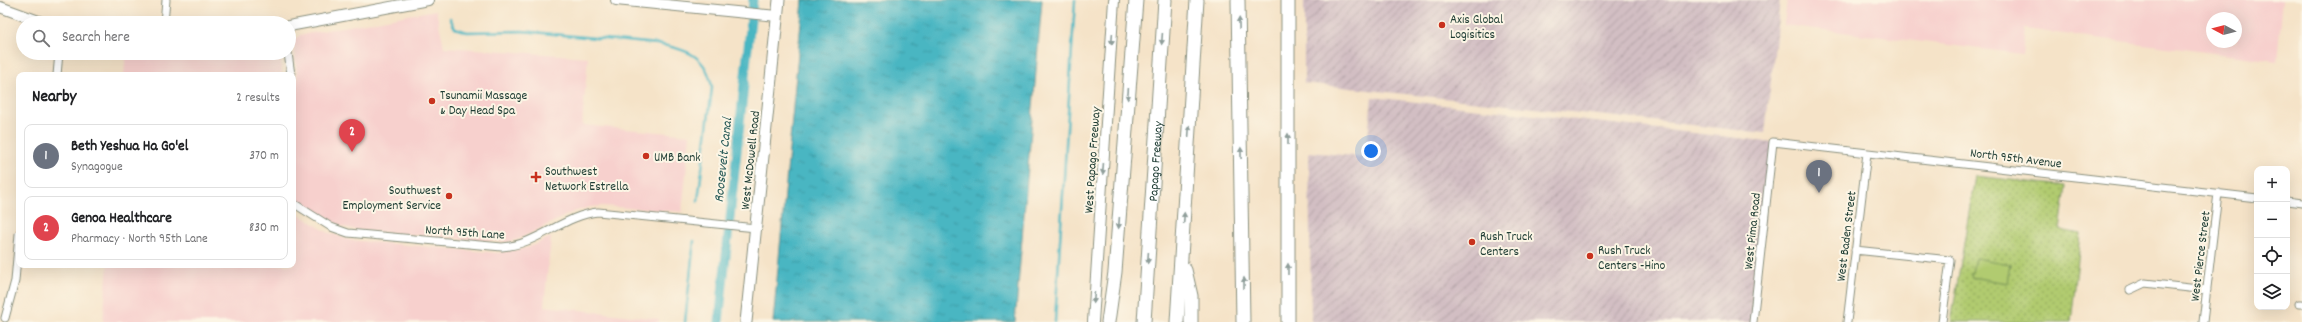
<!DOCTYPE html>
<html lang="en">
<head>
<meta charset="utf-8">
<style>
	:root { --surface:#fff; --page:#f2f2f2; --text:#202124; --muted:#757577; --line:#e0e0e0; --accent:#c8321e }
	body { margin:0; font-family:Dekko,sans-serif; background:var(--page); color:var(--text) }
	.controls { position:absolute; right:12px; bottom:12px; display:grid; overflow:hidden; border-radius:8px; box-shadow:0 4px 16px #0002 }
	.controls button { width:36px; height:36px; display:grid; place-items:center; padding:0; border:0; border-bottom:1px solid var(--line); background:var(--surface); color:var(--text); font:20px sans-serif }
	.compass { position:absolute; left:2206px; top:12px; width:36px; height:36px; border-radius:50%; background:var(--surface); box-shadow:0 4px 16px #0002; rotate:277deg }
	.you { position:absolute; left:1371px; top:151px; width:14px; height:14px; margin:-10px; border:3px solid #fff; border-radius:50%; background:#1a73e8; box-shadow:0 0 0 6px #1a73e833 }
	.badge { display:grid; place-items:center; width:26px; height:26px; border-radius:50%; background:var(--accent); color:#fff; font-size:13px; font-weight:700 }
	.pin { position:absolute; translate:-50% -33px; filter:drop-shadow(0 1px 2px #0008) }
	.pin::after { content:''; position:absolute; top:21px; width:14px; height:12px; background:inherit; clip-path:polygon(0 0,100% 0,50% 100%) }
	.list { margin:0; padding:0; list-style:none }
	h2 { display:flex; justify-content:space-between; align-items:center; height:52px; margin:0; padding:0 16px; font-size:17px }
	h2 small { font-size:13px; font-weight:400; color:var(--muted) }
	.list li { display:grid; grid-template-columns:26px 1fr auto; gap:12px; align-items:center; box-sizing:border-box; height:64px; margin:0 8px 8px; padding:0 8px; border:1px solid var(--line); border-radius:8px }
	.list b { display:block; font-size:15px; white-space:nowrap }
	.list p { margin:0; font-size:13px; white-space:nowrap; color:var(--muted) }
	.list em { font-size:13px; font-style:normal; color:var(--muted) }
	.icon { flex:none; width:22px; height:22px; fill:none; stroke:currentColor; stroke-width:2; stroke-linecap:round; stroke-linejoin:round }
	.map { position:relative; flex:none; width:2302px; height:322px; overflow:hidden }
	.search { position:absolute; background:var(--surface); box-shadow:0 4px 16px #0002; left:16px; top:16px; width:280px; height:44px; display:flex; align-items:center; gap:10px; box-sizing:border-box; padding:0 14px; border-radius:22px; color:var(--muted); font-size:15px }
	.panel { position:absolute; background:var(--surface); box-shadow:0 4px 16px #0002; left:16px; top:72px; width:280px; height:196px; border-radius:8px }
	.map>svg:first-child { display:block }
	.built { fill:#f7d0cd; fill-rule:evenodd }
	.industrial { fill:url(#industrial-furrows) }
	.grass { fill:url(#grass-dots); stroke:#688452 }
	.garden { fill:#b1cb70; stroke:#688452 }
	.water { fill:url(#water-ripples); stroke:#347a7b }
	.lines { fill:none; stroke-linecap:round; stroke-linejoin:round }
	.stream { stroke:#48b6c2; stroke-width:2.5 }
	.canal { stroke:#48b6c2; stroke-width:9 }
	.street-casing { stroke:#8a907e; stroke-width:9 }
	.secondary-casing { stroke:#8a907e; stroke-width:12 }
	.primary-casing { stroke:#8a907e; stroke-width:13 }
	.highway-casing { stroke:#8a907e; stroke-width:15 }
	.street { stroke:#fff; stroke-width:7 }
	.secondary { stroke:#fff; stroke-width:10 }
	.primary { stroke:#fff; stroke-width:11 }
	.highway { stroke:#fff; stroke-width:13 }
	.oneway { fill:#8f9e9a }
	.poi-dot { fill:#c8321e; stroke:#fcf5e5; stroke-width:1.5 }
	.labels { text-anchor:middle; stroke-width:4; stroke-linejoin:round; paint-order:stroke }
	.poi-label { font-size:13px; fill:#1f3d34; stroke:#fcf5e5; text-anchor:start }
	.street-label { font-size:13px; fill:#1f3d34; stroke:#fcf5e5 }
	.water-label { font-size:14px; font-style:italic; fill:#295b58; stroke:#fcf5e5 }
</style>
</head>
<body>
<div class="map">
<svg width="2302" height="322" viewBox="0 0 2302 322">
	<defs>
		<pattern id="industrial-furrows" width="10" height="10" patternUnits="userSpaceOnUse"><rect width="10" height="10" fill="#d2bec3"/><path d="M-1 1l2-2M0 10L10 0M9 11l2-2" fill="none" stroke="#aa9c9f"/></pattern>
		<pattern id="grass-dots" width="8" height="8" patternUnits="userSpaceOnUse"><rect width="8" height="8" fill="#b1cb70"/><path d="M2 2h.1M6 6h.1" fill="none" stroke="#8fa65d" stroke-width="1.8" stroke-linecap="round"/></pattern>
		<pattern id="water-ripples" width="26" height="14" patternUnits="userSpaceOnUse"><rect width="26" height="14" fill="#48b6c2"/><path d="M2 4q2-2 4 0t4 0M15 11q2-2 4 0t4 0" fill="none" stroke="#3b959e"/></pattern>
	</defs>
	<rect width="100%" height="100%" fill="#fcf5e5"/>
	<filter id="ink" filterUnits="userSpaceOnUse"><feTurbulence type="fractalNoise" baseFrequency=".025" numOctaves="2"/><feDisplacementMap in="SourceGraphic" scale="8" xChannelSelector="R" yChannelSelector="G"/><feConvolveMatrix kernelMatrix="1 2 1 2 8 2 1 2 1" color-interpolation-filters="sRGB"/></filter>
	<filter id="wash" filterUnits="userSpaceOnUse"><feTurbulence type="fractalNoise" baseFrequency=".012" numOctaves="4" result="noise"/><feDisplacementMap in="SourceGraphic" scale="16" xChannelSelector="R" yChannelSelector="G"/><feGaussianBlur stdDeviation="0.9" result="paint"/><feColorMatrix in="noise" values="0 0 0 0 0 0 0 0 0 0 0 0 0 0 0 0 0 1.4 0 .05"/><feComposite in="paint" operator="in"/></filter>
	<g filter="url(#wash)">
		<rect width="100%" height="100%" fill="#f5e3c8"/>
		<path class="built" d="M 1787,0 L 2283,0 L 2277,61 L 2025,29 L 2022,54 L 1784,25 ZM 2212,18 L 2236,18 L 2236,42 L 2212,42 Z
			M 436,10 L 444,47 L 588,57 L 582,125 L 690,135 L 682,212 L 602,206 L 590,207 L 573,212 L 519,239 L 507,242 L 356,230 L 340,226 L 299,201 L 298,191 L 293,185 L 293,127 L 297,77 L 294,45 L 295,40 L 300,35 Z
			M 126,53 L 280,53 L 282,75 L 124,75 Z
			M 294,211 L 327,232 L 349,240 L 498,253 L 527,248 L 551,237 L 544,306 L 659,319 L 659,322 L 103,322 L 108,265 L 293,265 Z"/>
		<path class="industrial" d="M 1304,0 L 1780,0 L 1765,133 L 1304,83 Z
			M 1372,97 L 1773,142 L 1753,322 L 1311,322 L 1309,152 L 1366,157 Z"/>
		<path class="grass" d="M 1975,176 L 2066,186 L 2060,230 L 2081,234 L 2071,322 L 1951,322 Z"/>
		<path class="garden" d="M 1975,258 L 2010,264 L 2007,283 L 1971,277 Z"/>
		<path class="water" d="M 803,0 L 1042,0 L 1015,322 L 773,322 Z"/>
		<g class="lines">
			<path class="stream" d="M 450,18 L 455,28 L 467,32 L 522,31 L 657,44 C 686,49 707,55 712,88 L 698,201
				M 685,322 L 694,241
				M 1055,322 L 1075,0"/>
			<path class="canal" d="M 719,322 L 753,0"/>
		</g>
	</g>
	<g filter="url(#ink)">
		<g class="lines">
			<g class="street-casing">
				<path id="street" d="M 164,23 L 166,0
					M 288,53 L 291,75
					M 57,75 L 59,53
					M 2287,201 L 2302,203
					M 293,203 L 331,227 L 348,233 L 502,247 C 537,245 564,215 598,212 L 756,228
					M 1855,250 L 1950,260 L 1942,322
					M 2130,290 L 2145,283 L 2207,290
					M 2299,304 L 2302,304
					M 5,318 L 15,281 L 19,234
					M 1753,322 L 1773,142 L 2257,198
					M 1847,322 L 1867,153
					M 2203,322 L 2218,193"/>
			</g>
			<g class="secondary-casing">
				<path id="secondary" d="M 616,0 L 777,16
					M 0,7 L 44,23
					M 289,26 L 428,0
					M 1093,322 L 1114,0"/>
			</g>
			<g class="primary-casing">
				<path id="primary" d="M 746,322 L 779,0"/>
			</g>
			<g class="highway-casing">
				<g id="highway">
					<path d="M 1238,0 L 1243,322"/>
					<path d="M 1288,0 L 1288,322"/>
					<path d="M 1185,270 L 1191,296 L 1191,322"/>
					<path d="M 1108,322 L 1115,272 L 1136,0"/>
					<path id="s1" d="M 1144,322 L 1165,0"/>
					<path d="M 1177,322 L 1197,0"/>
				</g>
			</g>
			<use href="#street" class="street"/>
			<use href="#secondary" class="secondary"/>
			<use href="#primary" class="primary"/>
			<use href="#highway" class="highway"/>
		</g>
		<defs><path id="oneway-solid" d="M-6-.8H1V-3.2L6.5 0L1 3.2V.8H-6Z"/></defs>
		<g class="oneway">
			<use href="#oneway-solid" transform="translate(1239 23) rotate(-91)"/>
			<use href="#oneway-solid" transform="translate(1112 39) rotate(94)"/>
			<use href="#oneway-solid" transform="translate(1162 39) rotate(94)"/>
			<use href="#oneway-solid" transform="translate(1128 94) rotate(94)"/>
			<use href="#oneway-solid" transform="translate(1189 131) rotate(-86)"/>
			<use href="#oneway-solid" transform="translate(1288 139) rotate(-90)"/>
			<use href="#oneway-solid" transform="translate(1241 153) rotate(-91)"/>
			<use href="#oneway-solid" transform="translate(1103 169) rotate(94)"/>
			<use href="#oneway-solid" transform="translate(1184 218) rotate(-87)"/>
			<use href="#oneway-solid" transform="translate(1119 223) rotate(94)"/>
			<use href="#oneway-solid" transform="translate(1148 258) rotate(94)"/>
			<use href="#oneway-solid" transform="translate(1288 269) rotate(-90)"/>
			<use href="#oneway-solid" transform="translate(1244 283) rotate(-90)"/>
			<use href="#oneway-solid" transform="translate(1094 298) rotate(94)"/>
		</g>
	</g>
	<g class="poi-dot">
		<circle cx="1442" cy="25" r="4"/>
		<circle cx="432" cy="101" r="4"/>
		<circle cx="646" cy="156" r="4"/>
		<path d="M534 171h4v4h4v4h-4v4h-4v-4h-4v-4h4z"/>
		<circle cx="449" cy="196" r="4"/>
		<circle cx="1472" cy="242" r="4"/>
		<circle cx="1590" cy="256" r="4"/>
	</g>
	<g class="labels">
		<g class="poi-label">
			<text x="1450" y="23">Axis Global<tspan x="1450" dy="15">Logisitics</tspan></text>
			<text x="440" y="99">Tsunamii Massage<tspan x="440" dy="15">&amp; Day Head Spa</tspan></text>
			<text x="654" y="161">UMB Bank</text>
			<text x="545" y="175">Southwest<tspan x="545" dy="15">Network Estrella</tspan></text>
			<text x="441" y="194" text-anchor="end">Southwest<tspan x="441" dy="15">Employment Service</tspan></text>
			<text x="1480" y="240">Rush Truck<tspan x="1480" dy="15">Centers</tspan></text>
			<text x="1598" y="254">Rush Truck<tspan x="1598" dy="15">Centers -Hino</tspan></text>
		</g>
		<g class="street-label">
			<text transform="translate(2016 157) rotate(7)" y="5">North 95th Avenue</text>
			<text transform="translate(749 160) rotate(-84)" y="5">West McDowell Road</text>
			<text transform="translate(1091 160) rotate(-86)" y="5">West Papago Freeway</text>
			<text dy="5" stroke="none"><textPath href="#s1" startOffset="161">Papago Freeway</textPath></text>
			<text transform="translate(465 231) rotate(4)" y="5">North 95th Lane</text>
			<text transform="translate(1751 231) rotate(-84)" y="5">West Pima Road</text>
			<text transform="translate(1845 236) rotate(-83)" y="5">West Baden Street</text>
			<text transform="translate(2199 256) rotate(-83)" y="5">West Pierce Street</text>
		</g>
		<g class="water-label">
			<text transform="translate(722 160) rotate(-84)" y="5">Roosevelt Canal</text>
		</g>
	</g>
</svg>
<div class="controls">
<button>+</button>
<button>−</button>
<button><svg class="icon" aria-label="locate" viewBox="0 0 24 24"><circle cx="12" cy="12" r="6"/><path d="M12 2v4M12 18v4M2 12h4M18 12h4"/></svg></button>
<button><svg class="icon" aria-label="layers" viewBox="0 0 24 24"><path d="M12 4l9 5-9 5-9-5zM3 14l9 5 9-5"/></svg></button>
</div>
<svg class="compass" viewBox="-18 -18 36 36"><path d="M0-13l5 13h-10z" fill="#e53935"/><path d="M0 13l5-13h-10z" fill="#757577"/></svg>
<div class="you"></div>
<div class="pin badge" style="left:1819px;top:193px;background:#6b7280">1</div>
<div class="pin badge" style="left:352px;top:152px;background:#e0444e">2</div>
<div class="search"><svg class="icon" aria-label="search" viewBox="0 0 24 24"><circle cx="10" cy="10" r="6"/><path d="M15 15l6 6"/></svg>Search here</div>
<section class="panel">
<h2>Nearby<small>2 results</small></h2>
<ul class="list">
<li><span class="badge" style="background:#6b7280">1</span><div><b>Beth Yeshua Ha Go'el</b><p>Synagogue</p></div><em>370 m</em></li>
<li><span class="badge" style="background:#e0444e">2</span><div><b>Genoa Healthcare</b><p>Pharmacy · North 95th Lane</p></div><em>830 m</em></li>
</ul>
</section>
</div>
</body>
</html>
